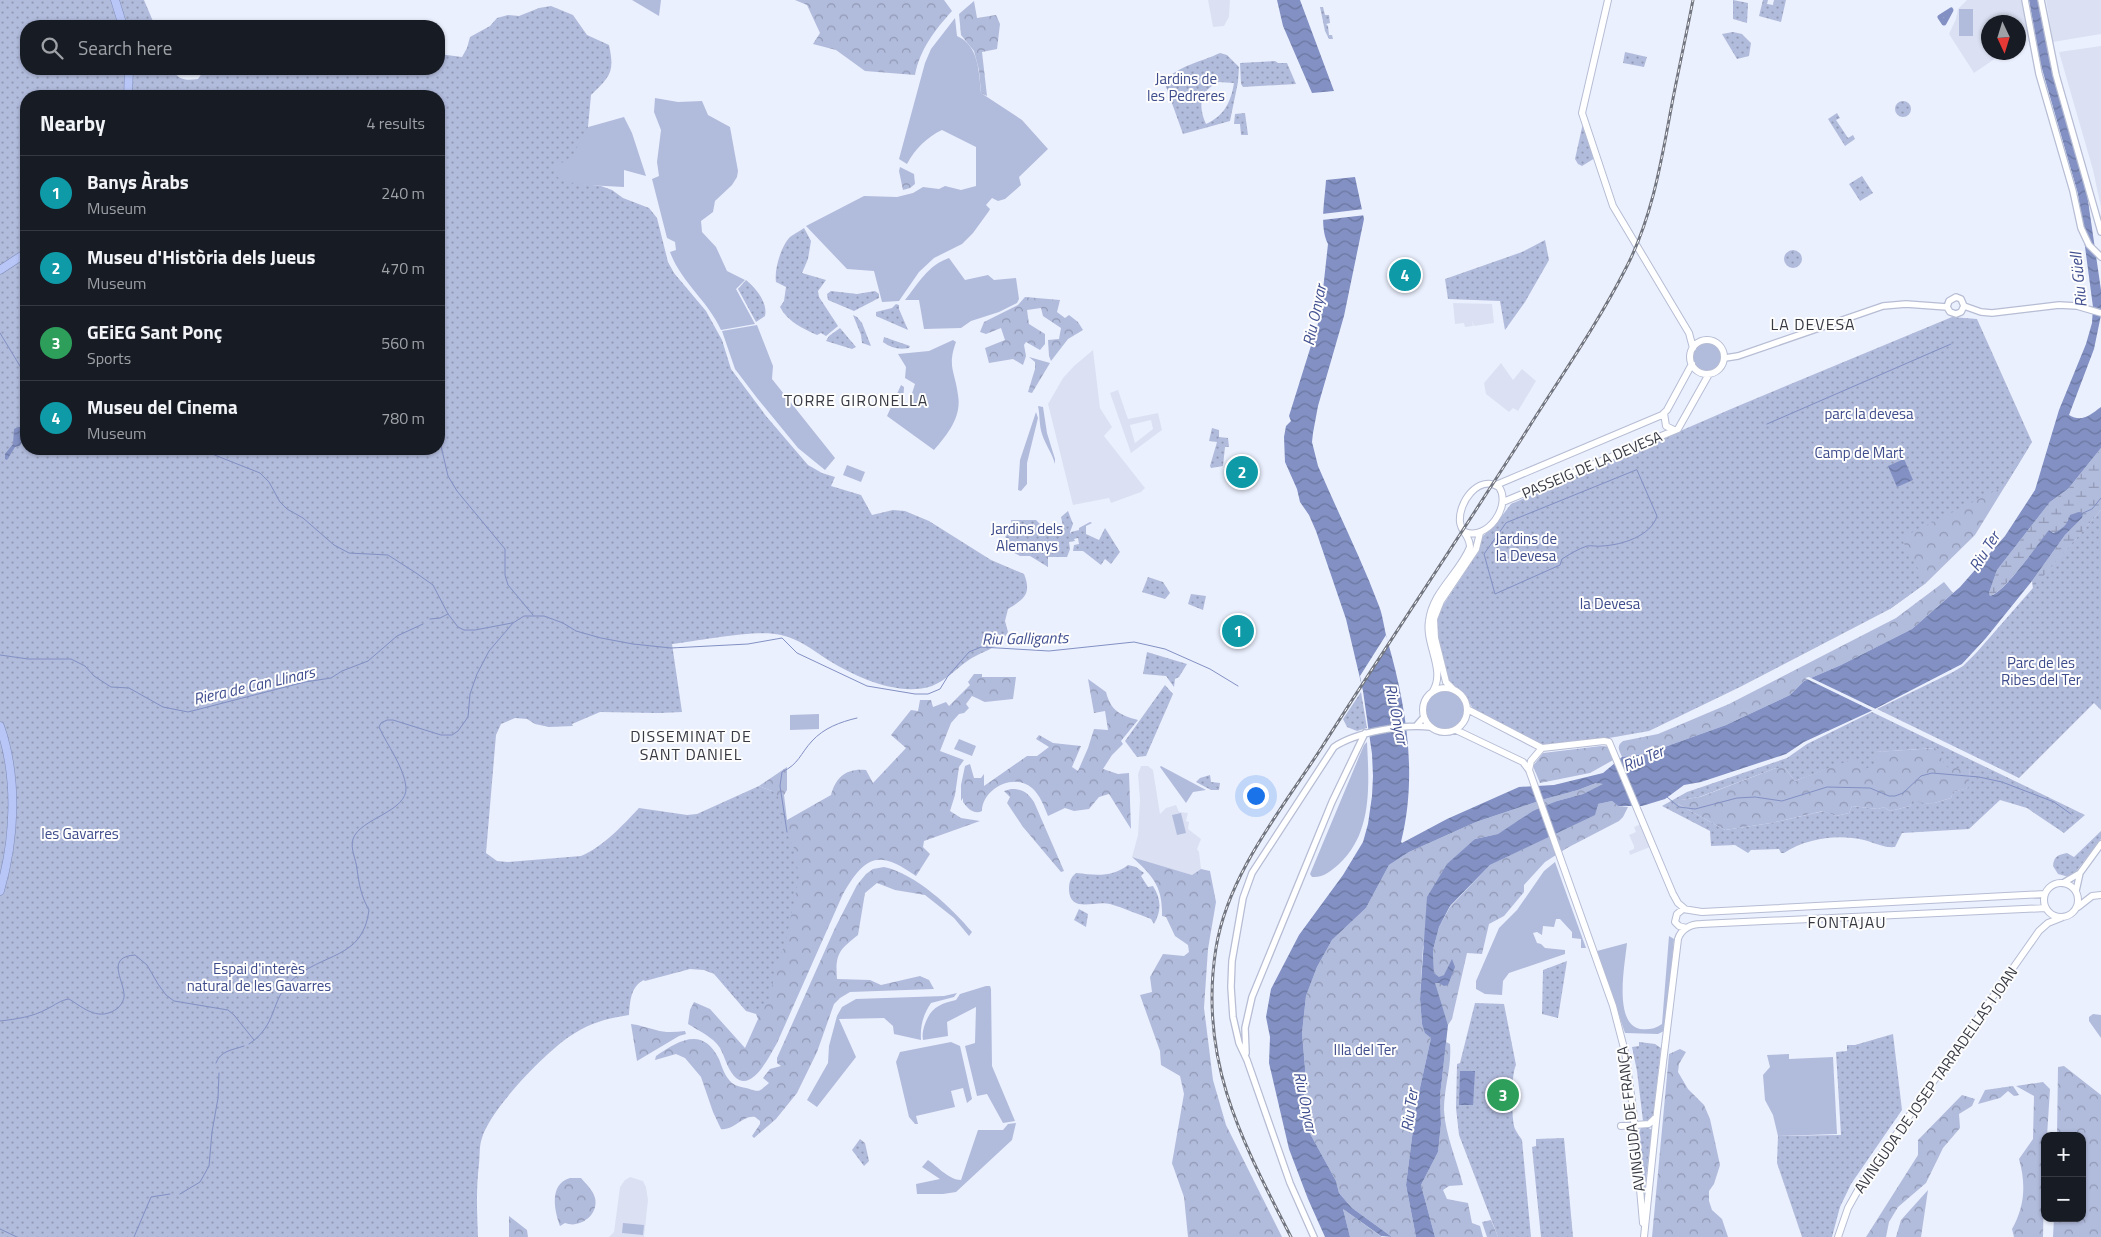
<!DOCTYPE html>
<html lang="en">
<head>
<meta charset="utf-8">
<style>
	:root { --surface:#171b24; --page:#242831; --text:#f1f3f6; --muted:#9ea1a6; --line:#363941; --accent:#d93025 }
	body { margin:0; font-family:"Titillium Web",sans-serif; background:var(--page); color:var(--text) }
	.controls { position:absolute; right:15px; bottom:15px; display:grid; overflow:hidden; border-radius:10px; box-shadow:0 1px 4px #0004 }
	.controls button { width:45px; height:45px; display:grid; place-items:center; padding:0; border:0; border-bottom:1px solid var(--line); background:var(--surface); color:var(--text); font:25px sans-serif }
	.compass { position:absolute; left:1981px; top:15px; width:45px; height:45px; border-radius:50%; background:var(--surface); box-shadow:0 1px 4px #0004; rotate:176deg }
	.you { position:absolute; left:1255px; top:795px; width:18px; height:18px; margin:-12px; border:4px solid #fff; border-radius:50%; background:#1a73e8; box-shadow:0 0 0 8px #1a73e833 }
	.badge { display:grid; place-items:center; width:32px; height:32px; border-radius:50%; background:var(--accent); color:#fff; font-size:16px; font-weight:700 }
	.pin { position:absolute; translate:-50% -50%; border:2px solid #fff; box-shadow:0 1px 5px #0006 }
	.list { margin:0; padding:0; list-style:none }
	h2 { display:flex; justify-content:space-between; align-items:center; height:65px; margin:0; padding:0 20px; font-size:21px }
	h2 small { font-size:16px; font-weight:400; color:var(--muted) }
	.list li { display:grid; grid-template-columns:32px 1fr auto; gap:15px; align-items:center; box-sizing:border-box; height:75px; padding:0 20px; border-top:1px solid var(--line) }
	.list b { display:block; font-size:19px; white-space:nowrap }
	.list p { margin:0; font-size:16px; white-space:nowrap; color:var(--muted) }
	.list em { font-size:16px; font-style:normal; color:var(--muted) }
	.icon { flex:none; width:28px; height:28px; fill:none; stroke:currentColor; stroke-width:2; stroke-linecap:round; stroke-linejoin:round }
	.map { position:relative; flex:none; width:2101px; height:1237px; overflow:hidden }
	.search { position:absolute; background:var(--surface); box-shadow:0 1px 4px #0004; left:20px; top:20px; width:425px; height:55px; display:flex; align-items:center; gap:12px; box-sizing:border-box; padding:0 18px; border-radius:20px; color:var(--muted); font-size:19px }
	.panel { position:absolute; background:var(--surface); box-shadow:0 1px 4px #0004; left:20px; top:90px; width:425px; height:365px; border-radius:20px }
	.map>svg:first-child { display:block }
	.built { fill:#dbe1f3; fill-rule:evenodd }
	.grass { fill:#b1bbdc }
	.forest { fill:url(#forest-crowns) }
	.wetland { fill:url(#wetland-marsh) }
	.park { fill:url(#park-dots); fill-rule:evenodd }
	.water { fill:url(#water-waves) }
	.pier { fill:#ebf0fe }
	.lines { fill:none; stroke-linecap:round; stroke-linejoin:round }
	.stream { stroke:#8290c3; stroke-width:1 }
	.canal { stroke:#8290c3; stroke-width:5 }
	.tertiary-casing { stroke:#b6bdd4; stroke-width:8 }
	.secondary-casing { stroke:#b6bdd4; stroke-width:8 }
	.trunk-casing { stroke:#7f8cb7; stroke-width:9 }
	.tertiary { stroke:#fff; stroke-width:5.5 }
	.secondary { stroke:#fff; stroke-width:6 }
	.trunk { stroke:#b8c6f7; stroke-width:8 }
	.rail-casing { stroke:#727681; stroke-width:3 }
	.rail { stroke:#fdfdfd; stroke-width:1; stroke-dasharray:4; stroke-linecap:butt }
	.labels { text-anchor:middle; stroke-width:4; stroke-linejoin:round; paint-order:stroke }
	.park-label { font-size:15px; fill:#3e4c8c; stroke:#fdfdfd }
	.street-label { font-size:15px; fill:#373a43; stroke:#fdfdfd }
	.water-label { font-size:16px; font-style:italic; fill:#425091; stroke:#fdfdfd }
	.neighbourhood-label { font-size:16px; letter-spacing:1px; fill:#373a43; stroke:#fdfdfd }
</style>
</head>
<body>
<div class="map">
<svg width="2101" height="1237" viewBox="0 0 2101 1237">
	<defs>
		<pattern id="forest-crowns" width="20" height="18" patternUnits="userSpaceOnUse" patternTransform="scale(1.25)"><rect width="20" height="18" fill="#b1bbdc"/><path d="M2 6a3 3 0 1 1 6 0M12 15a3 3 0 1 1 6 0" fill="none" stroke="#9199b4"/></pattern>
		<pattern id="wetland-marsh" width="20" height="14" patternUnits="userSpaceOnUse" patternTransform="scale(1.25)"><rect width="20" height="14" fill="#b1bbdc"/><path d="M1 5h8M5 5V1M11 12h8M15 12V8" fill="none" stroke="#9199b4"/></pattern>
		<pattern id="park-dots" width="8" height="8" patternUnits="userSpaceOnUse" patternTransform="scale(1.25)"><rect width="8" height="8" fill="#b1bbdc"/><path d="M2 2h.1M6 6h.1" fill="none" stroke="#9199b4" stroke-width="1.8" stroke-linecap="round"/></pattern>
		<pattern id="water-waves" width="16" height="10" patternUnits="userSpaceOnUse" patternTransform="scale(1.25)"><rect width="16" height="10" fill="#8290c3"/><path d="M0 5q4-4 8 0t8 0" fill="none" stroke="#6b77a0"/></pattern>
	</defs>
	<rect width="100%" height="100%" fill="#ebf0fe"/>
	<path class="built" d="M 1208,0 L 1230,0 L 1229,17 L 1224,26 L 1213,27 Z
		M 1967,0 L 2021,0 L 2027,31 L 2024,33 L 2026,36 L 2019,41 L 2018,22 L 1988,22 L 1988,52 L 2002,54 L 1974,73 L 1949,34 L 1956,19 L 1958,9 Z
		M 2046,0 L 2101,0 L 2101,34 L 2053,42 Z
		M 2101,46 L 2101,207 L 2093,170 L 2059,52 Z
		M 1453,303 L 1492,304 L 1494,323 L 1474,326 L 1472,321 L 1473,326 L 1465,327 L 1464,323 L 1455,324 Z
		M 1093,350 L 1100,408 L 1112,427 L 1104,436 L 1145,488 L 1141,492 L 1111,503 L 1109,498 L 1073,505 L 1048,404 L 1063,378 L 1074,366 Z
		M 1501,363 L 1513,380 L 1522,369 L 1536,381 L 1518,411 L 1513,408 L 1509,412 L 1486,394 L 1484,383 Z
		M 1118,390 L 1128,419 L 1158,413 L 1162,430 L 1131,453 L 1110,393 ZM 1151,420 L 1153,429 L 1135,443 L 1130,425 Z
		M 1141,766 L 1148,766 L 1153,770 L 1160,814 L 1166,808 L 1176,805 L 1179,812 L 1188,813 L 1186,821 L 1189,822 L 1188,829 L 1201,839 L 1197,849 L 1199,852 L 1201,869 L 1192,875 L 1132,857 L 1138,835 L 1140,800 L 1138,774 Z
		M 1641,824 L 1650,847 L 1630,855 L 1629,851 L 1634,849 L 1634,846 L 1629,835 L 1636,832 L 1634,827 Z
		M 630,1177 L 643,1181 L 646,1187 L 648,1200 L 644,1237 L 609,1237 L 614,1232 L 620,1187 L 625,1180 Z"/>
	<path class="grass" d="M 632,0 L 661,0 L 659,16 Z
		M 1959,9 L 1973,9 L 1973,36 L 1959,36 Z
		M 955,18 L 957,36 C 979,45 979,73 981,93 L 1022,120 L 1048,149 L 1019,177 L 1021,185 L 1005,199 L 998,201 L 992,198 L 986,205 L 990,209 L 989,211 L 973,233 L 962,244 L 934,258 L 919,272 L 899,301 L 882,302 L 874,271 L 847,269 L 806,226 L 864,196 L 897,197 L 913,193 L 923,187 L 939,189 L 945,186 L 961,190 L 976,186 L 976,147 L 942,130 C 927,137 915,149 907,164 L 899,159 L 925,63 L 931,49 Z
		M 655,98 L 678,102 L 702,101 L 708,115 L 730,127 L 738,171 L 737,177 L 732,185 L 715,201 L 713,212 L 701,221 L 702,232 L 716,247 L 727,271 L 745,280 L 736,289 L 755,324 L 721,330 C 708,301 681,282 670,252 L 676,250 L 675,242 L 667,238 L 652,179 L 659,176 L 657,162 L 661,130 L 654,112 Z
		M 624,117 L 632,133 L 646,176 L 624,170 L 624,187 L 531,182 L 574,131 Z
		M 949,258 L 965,280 L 988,275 L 994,280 L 1016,278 L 1019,299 L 1017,303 L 999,312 L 971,321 L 961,328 L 924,329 L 919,300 L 905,300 C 918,284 928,265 949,258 Z
		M 757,325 L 773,366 L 772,379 L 835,458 L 825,470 L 798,448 L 757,398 L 735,369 L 722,331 Z
		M 953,340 L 956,342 C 947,367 955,371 958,395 C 962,417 947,435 934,450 L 887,416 L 901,385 L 904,387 L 903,405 L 908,406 L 915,384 L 905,378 L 906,367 L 898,354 L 929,351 Z
		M1693 357a14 14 0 1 1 28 0a14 14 0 1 1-28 0Z
		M 1038,406 L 1043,407 L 1047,433 L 1055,459 L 1055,464 C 1052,453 1045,444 1042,434 C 1039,425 1040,414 1038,406 Z
		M 1036,412 L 1038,418 L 1027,463 L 1027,484 L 1021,491 L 1018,490 L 1020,460 Z
		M 847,465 L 865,472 L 861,482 L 843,475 Z
		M1426 710a19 19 0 1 1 38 0a19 19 0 1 1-38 0Z
		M 819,714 L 819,729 L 790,730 L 790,715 Z
		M 959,739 L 976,746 L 972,756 L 954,749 Z
		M 1367,742 C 1369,784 1373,833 1339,864 C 1331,871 1323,878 1312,877 L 1310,874 L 1364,745 Z
		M 1160,767 L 1161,766 L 1206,790 L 1193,792 L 1186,803 Z
		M 1181,813 L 1186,833 L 1177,835 L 1172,815 Z
		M 1555,862 L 1586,948 L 1581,948 L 1581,939 L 1572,938 L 1572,932 L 1560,919 L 1556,919 L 1554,927 L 1543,926 L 1542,935 L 1537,932 L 1533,933 L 1537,943 L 1541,944 L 1545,948 L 1565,950 L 1565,954 L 1509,973 L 1503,981 L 1502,995 L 1485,994 L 1476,989 L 1476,981 L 1499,928 L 1517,910 L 1544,871 Z
		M 1669,936 L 1674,939 L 1666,1026 L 1664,1031 L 1658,1034 L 1625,1033 L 1597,951 L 1627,943 C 1625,964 1613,1023 1640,1029 C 1648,1030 1655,1029 1662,1024 Z
		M 986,986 L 990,986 L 991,989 L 992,1066 L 1015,1121 L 1003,1123 L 987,1094 L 977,1096 L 965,1046 L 975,1043 L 976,1007 L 947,1022 L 948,1036 L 923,1040 C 922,1034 923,1030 925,1024 C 931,1007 940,1004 956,1000 L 960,994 Z
		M 957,993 L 954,997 L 931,1003 C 923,1015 920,1026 921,1040 L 894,1034 L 893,1026 L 884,1018 L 839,1019 L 856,1057 L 817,1107 L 807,1100 L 828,1063 L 829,1046 L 837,1016 L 842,1007 L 856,999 L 944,996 Z
		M 2093,1014 L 2101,1015 L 2101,1038 L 2089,1021 L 2089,1017 Z
		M 951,1042 L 960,1046 L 972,1099 L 967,1103 L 963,1088 L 951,1091 L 955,1107 L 916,1116 L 918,1124 L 915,1124 L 909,1117 L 896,1062 L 900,1052 Z
		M 1789,1054 L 1789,1059 L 1833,1057 L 1837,1134 L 1778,1136 L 1773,1115 L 1765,1100 L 1763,1075 L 1770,1067 L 1767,1055 Z
		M 1016,1123 L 1012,1140 L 956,1192 L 943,1194 L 917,1194 L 916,1184 L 940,1179 L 922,1167 L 928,1160 C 937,1166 949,1180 961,1180 L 978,1130 L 1003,1130 L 1008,1124 Z
		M 623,1223 L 644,1225 L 643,1235 L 622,1233 Z"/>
	<path class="forest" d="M 795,0 L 944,0 L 952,11 C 935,30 920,49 915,75 L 865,71 L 836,50 L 813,44 L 820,33 L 807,5 Z
		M 974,1 L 977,18 L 996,15 L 1000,24 L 997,49 L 982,52 L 987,96 L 981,93 L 979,70 L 974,51 L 961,35 L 959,14 Z
		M 900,167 L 914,174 L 915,184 L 910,188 L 903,190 L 899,171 Z
		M 1025,297 L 1060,300 L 1057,312 L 1065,318 L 1069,315 L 1078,322 L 1083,330 L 1068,339 L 1051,361 L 1049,356 L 1048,340 L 1059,339 L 1061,328 L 1043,316 L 1041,308 L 1027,310 L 1029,324 L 1045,334 L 1045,344 L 1040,350 L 1026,342 L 1024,345 L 1026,356 L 1023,365 L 1013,359 L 989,363 L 985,348 L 1005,340 L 1001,328 L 986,334 L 980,332 L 984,322 L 1018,305 Z
		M 1029,357 L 1050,363 L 1032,393 L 1028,392 L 1035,369 L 1035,362 Z
		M 2029,447 L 1975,535 L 1926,583 L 1890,609 L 1824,537 Z
		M 1944,582 L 1953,593 L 1912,629 L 1841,665 L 1804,681 L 1790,695 L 1726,725 L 1645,754 L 1622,757 C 1619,750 1616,746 1623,741 L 1658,734 L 1729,704 L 1896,618 Z
		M 974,674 L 982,674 L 982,677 L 1016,677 L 1013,699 L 985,702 L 972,696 L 966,704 L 969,708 L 964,713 L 959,714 L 951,723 L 940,751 L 964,760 L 959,767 L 955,795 L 950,811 L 961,818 L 980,821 L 924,841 L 923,847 L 930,854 L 916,876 C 878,849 865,856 843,894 L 777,1043 C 770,1055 751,1095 734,1076 C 727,1068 725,1057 720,1048 C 713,1037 699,1031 688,1024 L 690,1010 L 694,1002 L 710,1009 L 745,1048 L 758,1019 L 756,1014 L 746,1011 L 714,974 L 704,970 L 690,969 L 645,981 L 641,978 L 772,791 L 759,786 L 787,767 L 787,790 L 784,795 L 787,820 L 831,795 C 836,777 846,768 866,770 L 873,783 L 906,748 L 891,735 L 911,710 L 918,711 L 920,700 L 931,700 L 933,707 L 946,702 L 949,706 L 970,685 L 968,682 Z
		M 1088,679 L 1106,692 C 1111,711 1120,715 1138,720 L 1121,741 L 1123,744 L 1112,755 L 1103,769 L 1118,774 L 1129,773 L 1131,829 L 1109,794 L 1099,797 L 1089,809 L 1074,811 L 1065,808 L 1048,816 C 1044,806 1040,795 1032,788 C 1014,772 982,789 982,811 C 974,815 967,808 963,802 L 963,798 L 961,801 L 961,785 L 965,766 L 970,764 L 974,778 L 981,778 L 984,774 L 984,786 L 1027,756 L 1037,756 L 1049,747 L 1036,739 L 1039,735 L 1053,743 L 1081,746 L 1072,767 L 1078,771 L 1088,748 L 1094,729 L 1108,730 L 1105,711 L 1094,713 Z
		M 1601,746 L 1609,747 L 1615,759 L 1590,773 L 1540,783 L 1533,766 L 1543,753 Z
		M 1936,748 L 1970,768 L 1969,788 L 1953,792 L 1951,798 L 1931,804 L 1912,802 L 1910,806 L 1890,811 L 1884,807 L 1878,809 L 1852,806 L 1849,813 L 1836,816 L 1823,811 L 1771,823 L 1725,830 L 1678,804 L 1680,800 L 1700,797 L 1776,768 L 1785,768 L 1795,781 L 1856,757 L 1875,752 Z
		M 1596,783 L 1605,784 L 1583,794 L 1557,801 L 1498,834 L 1475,839 L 1423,947 L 1420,999 L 1422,1024 L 1431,1038 L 1416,1106 L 1406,1185 L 1416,1237 L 1392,1237 L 1352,1208 L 1339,1193 L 1336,1181 L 1307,1128 L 1302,1108 L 1306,1080 L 1302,1033 L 1306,996 L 1317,967 L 1332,940 L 1366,908 L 1389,865 L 1409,852 L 1476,822 L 1545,799 L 1578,790 Z
		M 1011,789 C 1023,789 1027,792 1034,802 L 1064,871 L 1061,872 L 1023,827 L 1007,803 L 1010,797 L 1004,791 Z
		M 1612,801 L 1618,806 L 1628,807 L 1623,817 L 1619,821 L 1567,848 L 1545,862 L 1524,885 L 1524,892 L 1504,916 L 1489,924 L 1482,954 L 1467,953 L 1452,1019 L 1448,1025 L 1434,983 L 1439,983 L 1444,975 L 1439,978 L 1434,973 L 1433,950 L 1439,927 L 1450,907 L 1490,865 L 1559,831 L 1598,804 Z
		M 1132,857 L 1192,875 L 1201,869 L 1210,871 L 1216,902 L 1208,949 L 1204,1008 L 1213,1080 L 1226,1125 L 1282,1237 L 1188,1237 L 1184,1197 L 1172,1163 L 1184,1094 L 1180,1076 L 1161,1065 L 1160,1051 L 1140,995 L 1152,992 L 1150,977 L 1163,954 L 1184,956 L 1189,952 L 1188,945 L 1175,936 L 1166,917 L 1162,916 C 1163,887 1153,876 1132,857 Z
		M 884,867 C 916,874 952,908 972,932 L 969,936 L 954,918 L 925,895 L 895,890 L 877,883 L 865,893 L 858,935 C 839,950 835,954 837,979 L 870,980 L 881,985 L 920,976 L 929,980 L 934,989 L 850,992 L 840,998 L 834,1004 L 817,1052 L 797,1093 L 776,1119 L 754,1138 L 752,1136 L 760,1124 L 760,1121 L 755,1117 C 742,1115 734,1131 721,1129 L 713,1112 L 701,1077 L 685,1058 L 676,1054 L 655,1060 L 656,1056 C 679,1040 703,1026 719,1059 C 722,1067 725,1077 732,1083 C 736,1086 741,1087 746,1088 C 761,1092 757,1093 769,1083 L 763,1078 L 770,1069 L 781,1066 L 777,1063 L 777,1058 L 835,928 L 857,885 L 866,874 L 873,869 Z
		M 631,1024 C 640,1025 647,1028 656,1030 C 665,1033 675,1032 685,1031 L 686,1034 L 679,1036 L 637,1061 Z
		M 1446,1042 L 1450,1044 C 1452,1066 1444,1087 1444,1110 C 1445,1134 1457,1161 1463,1185 L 1449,1186 L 1443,1190 L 1447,1199 L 1468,1203 L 1472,1223 L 1480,1226 L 1483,1237 L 1435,1237 L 1421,1185 L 1438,1152 L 1441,1124 L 1440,1096 Z
		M 1680,1049 L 1686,1052 L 1679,1064 L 1678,1072 L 1688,1089 L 1704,1105 L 1710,1119 L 1720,1165 L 1714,1184 L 1709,1191 L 1709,1201 L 1712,1210 L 1722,1219 L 1728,1237 L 1652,1237 L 1669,1054 Z
		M 2064,1066 L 2101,1095 L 2101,1237 L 2053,1237 L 2054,1218 L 2082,1218 L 2082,1136 L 2057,1136 L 2058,1067 Z
		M 2043,1082 L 2050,1089 L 2047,1136 L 2045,1136 L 2043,1237 L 2014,1237 L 2012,1229 C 2025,1206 2026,1184 2019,1159 L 2033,1139 L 2034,1096 L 2016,1086 Z
		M 2013,1086 L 2019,1095 L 2014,1096 L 2008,1091 L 2000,1098 L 1978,1104 L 1985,1090 Z
		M 1962,1095 L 1975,1099 L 1972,1106 L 1959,1114 L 1960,1128 L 1943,1148 L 1926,1183 L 1898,1207 L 1889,1222 L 1886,1237 L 1866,1237 L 1918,1155 L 1918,1140 Z
		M 570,1178 L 581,1178 C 586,1184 593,1190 595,1198 C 599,1215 580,1229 565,1223 L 560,1226 C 554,1210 549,1184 570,1178 Z
		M 1928,1190 L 1921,1237 L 1896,1237 L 1901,1220 Z
		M 1343,1209 L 1382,1237 L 1350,1237 Z
		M 509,1216 L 527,1230 L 528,1237 L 509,1237 Z
		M 1491,1220 L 1498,1237 L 1487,1237 L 1482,1222 Z"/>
	<path class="wetland" d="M 2101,448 L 2101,510 L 2033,589 L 2032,581 L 2065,535 L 2082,518 L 2069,521 L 2060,531 L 2052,533 L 2049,530 C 2038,544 2005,592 1990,596 L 1989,593 L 1997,570 L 2050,502 L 2068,489 Z"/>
	<path class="park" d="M 0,0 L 144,0 L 155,26 L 26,26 L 26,69 L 172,69 C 178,80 186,81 198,79 L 205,69 L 439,69 L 439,54 L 462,57 L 467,48 L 470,37 L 490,26 L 497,18 L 508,15 L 519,16 L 539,8 L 551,6 L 573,15 L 587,35 L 609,45 C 615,73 610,76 591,95 L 588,127 L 573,155 L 564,162 L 554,165 L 554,175 L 566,182 L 601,186 L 612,190 L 623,198 L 649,208 L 657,218 L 668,262 L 674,273 L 706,311 L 722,340 L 731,369 L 766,416 L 808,465 L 822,473 L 835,477 L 831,486 L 861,495 L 872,515 L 893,510 L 905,511 L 929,521 L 991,560 L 1024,574 C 1032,594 1024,599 1008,609 L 1005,621 L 1008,632 C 997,651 982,650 966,662 C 955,670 945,681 932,686 C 898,697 856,677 828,660 C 813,650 799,639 781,635 C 756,629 700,641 672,644 L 682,712 L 659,713 L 600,712 L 572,724 L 573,726 L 549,727 L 535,724 L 527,719 L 515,718 L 501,724 L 496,735 L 486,853 L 497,861 L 508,862 L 581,856 C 603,847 623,825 639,808 L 687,815 L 697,814 L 759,786 L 772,791 L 778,796 L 782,824 L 794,848 L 799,877 L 785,945 L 777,962 L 770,997 L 764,1008 L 757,1012 L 746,1010 L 716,974 L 707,969 L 692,968 L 646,979 C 631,985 630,1000 629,1015 C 609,1018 593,1022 575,1033 C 549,1048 490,1109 482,1138 C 479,1146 480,1156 479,1164 C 476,1189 477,1212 478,1237 L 0,1237 ZM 26,96 L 439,96 L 439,449 L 26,449 Z
		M 1733,0 L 1748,3 L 1747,23 L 1733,19 Z
		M 1763,0 L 1768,0 L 1767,4 L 1773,5 L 1774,0 L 1786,0 L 1781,22 L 1759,16 Z
		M 1320,7 L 1323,7 L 1325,15 L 1329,15 L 1330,23 L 1326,24 L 1328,26 L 1329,35 L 1332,35 L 1333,39 L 1329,39 L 1325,31 Z
		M 1733,32 L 1742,34 L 1751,43 L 1749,56 L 1737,59 L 1722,34 Z
		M 1625,52 L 1647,57 L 1644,67 L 1623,63 Z
		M 1220,53 L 1227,55 L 1239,67 L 1238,82 L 1230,121 L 1183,134 L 1164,81 C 1180,65 1201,62 1220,53 ZM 1219,82 L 1234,83 C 1231,102 1224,116 1206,124 C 1198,106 1199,91 1219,82 Z
		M 1275,61 L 1278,63 L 1287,63 L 1296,84 L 1243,87 L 1241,84 L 1240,63 Z
		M1895 109a8 8 0 1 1 16 0a8 8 0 1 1-16 0Z
		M 1245,113 L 1248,135 L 1241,135 L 1240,124 L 1234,124 L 1235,114 Z
		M 1837,113 L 1840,118 L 1836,120 L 1848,138 L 1853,135 L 1855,139 L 1845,146 L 1828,119 Z
		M 1583,123 L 1595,158 L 1582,166 L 1578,164 L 1575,159 Z
		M 1862,176 L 1873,193 L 1860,201 L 1849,184 Z
		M 804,228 L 811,241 L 808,259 L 802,273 L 826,280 L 818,291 L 819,297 L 838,326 L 826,336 L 821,333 L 817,335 C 802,328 788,322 780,307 L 784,301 L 786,287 L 776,282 C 774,270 781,246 790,237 C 794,234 800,231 804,228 Z
		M 1545,240 L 1549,260 L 1525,302 L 1505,330 L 1500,301 L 1448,299 L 1445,279 L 1522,252 Z
		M1784 259a9 9 0 1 1 18 0a9 9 0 1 1-18 0Z
		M 746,280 C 756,288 768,303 765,316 L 756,322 L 738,289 Z
		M 831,291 L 857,294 L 875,291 L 879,294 L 879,298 L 854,311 L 828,300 L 827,294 Z
		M 896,304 L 899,305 L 899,309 L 908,330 L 876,316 L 876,312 L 892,308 Z
		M 853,315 L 857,317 L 862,323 L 871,346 L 862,343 L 861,335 Z
		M 1952,317 L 1977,319 L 2032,442 L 2005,486 L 1901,538 L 1926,583 L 1890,609 L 1740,687 L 1649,731 L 1609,738 L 1540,745 L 1473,709 L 1464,693 L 1448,680 L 1436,631 L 1437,620 L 1440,610 L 1478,552 L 1482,537 L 1495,525 L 1511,504 L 1738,406 Z
		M 840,328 L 856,347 L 852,349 L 826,341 L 829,336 Z
		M 884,337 L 910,346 L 909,348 C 899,350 891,348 883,342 Z
		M 1212,428 L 1219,430 L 1219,437 L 1228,438 L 1229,447 L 1225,447 L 1223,466 L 1211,468 L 1210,466 L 1217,442 L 1209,441 Z
		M 2101,510 L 2101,710 L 2094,703 L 2019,778 L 1877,709 L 1953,672 L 1963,666 L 1977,652 Z
		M 1068,511 L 1073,524 L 1070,532 L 1071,534 L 1071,532 L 1079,530 L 1079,528 L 1090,522 L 1092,523 L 1086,526 L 1086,534 L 1099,540 L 1105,528 L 1120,552 L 1111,564 L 1105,559 L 1101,565 L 1083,551 L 1073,551 L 1074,545 L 1079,544 L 1078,538 L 1074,539 L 1075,541 L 1069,542 L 1070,549 L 1067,557 L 1048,557 L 1048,567 L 1030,556 L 1020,556 L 1009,550 L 1005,535 L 1012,525 L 1011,520 L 1036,520 L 1041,525 L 1058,530 L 1063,526 L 1061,517 Z
		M 1148,577 L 1163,582 L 1170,593 L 1165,599 L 1142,592 Z
		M 1191,594 L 1206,596 L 1203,610 L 1188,604 Z
		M 1147,652 L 1187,664 L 1179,677 L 1175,679 L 1174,687 L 1166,676 L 1143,674 Z
		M 1165,685 L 1173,694 L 1146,756 L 1137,757 L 1125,741 Z
		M 1361,692 L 1367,728 L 1357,731 L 1347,727 L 1343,719 Z
		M 1872,712 L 2085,815 L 2064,833 L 2027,808 L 2000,800 L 1969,829 L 1902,833 L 1895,847 C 1884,848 1875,843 1864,840 C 1838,834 1807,838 1784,853 L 1781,853 L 1779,849 L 1751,850 L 1748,853 L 1735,845 L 1711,846 L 1710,831 L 1662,806 L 1687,792 L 1787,758 L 1807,744 ZM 1936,748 L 1946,767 L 1970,769 L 1968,788 L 1953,792 L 1951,798 L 1931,804 L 1912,801 L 1910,806 L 1890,811 L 1884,807 L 1878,809 L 1852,806 L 1849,813 L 1836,816 L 1824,811 L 1771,823 L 1725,830 L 1678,804 L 1681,800 L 1699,797 L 1776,768 L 1785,768 L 1795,781 L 1856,758 L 1866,769 L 1874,764 L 1876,752 Z
		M 1210,775 L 1211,782 L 1220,783 L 1219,790 L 1211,790 L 1196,782 L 1200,778 Z
		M 2101,831 L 2101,839 L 2074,874 L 2069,877 L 2058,874 L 2053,866 C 2054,856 2058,855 2067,853 L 2074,857 Z
		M 1128,865 L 1136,867 L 1144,873 L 1141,876 L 1148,887 L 1153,886 C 1161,899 1162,910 1154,924 L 1151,919 C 1137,914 1124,908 1110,904 C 1096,900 1070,914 1069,890 C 1069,883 1070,878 1076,873 C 1095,875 1111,878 1128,865 Z
		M 1079,909 L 1088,914 L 1086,927 L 1074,920 Z
		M 1567,961 L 1558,1018 L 1542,1014 L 1543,970 Z
		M 1475,1003 L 1504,1004 L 1516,1065 C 1511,1074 1511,1119 1515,1129 C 1517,1133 1520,1137 1522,1140 L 1531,1237 L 1498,1237 L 1459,1135 L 1456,1108 L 1457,1064 L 1460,1063 Z
		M 1893,1034 L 1902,1110 L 1851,1184 L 1840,1207 L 1832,1237 L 1802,1237 L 1777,1163 L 1778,1136 L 1841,1135 L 1836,1052 L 1847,1051 L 1847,1045 L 1855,1045 Z
		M 1639,1042 L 1655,1044 L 1661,1048 L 1653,1117 L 1646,1122 L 1643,1121 L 1637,1071 L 1632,1047 L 1639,1046 Z
		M 1647,1127 L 1652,1130 L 1644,1195 L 1638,1134 L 1641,1128 Z
		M 1564,1138 L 1573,1237 L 1541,1237 L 1532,1147 L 1536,1146 L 1536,1139 Z
		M 860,1139 L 865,1143 L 869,1161 L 864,1166 L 852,1150 Z"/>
	<path class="water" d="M 1277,0 L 1300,0 L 1334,91 L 1312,93 L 1283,26 Z
		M 2029,0 L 2038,0 L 2055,81 L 2086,187 L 2101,290 L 2101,315 L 2094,349 L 2069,415 C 2082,423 2090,415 2101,407 L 2101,448 L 2068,489 L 2050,502 L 1997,570 L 1989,593 L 1990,596 C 2005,593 2038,543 2049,530 L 2053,533 C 2062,530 2068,524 2070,515 L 2079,512 L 2083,513 L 2082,518 L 2065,535 L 2032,581 L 1986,638 L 1962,664 L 1869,712 L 1804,742 L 1786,754 L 1701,782 L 1684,785 L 1665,799 L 1642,806 L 1618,806 L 1612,801 L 1598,804 L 1595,815 L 1490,865 L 1450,906 L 1439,927 L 1433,950 L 1434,973 L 1439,977 L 1444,975 L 1452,959 L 1455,967 L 1448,985 L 1444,986 L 1439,983 L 1435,983 L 1448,1025 L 1440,1096 L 1441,1124 L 1438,1152 L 1421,1185 L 1435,1237 L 1416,1237 L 1406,1185 L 1416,1106 L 1431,1038 L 1425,1033 L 1422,1024 L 1420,999 L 1427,897 L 1447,864 L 1475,839 L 1498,834 L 1533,811 L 1557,801 L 1583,794 L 1603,784 L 1596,783 L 1578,790 L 1545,799 L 1476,822 L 1409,852 L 1389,865 L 1366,908 L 1332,940 L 1317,967 L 1306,996 L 1302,1033 L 1306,1080 L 1302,1108 L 1307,1128 L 1336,1181 L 1339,1193 L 1352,1208 L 1392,1237 L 1381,1236 L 1343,1209 L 1350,1237 L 1325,1237 L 1308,1199 L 1289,1149 L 1269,1063 L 1270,1037 L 1266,1017 L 1271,989 L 1299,935 L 1343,875 L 1363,842 L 1368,824 L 1372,796 L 1373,776 L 1372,754 L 1363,691 L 1346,619 L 1316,531 L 1309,515 L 1300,502 L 1297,489 L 1285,462 L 1284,437 L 1286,426 L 1291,421 L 1289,416 L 1320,317 L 1328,244 C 1319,227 1325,199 1326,180 L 1355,177 L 1364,219 L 1344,316 L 1318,406 L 1313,433 L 1312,442 L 1318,466 C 1338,513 1361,558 1379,606 C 1383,616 1384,628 1387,639 C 1406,704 1418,775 1401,842 L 1402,843 L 1447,819 L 1519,787 L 1554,785 L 1603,773 L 1622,757 L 1645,754 L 1726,725 L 1790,695 L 1804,681 L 1841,665 L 1912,629 L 1960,587 L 2005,536 L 2035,490 L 2059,410 L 2086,344 L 2092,323 L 2093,307 L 2078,194 L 2040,62 Z
		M 18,427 L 22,427 C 26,434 22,440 20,446 L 15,447 L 7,460 L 5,459 L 5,454 L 13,444 L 14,429 Z
		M 1904,459 L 1913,480 L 1897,487 L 1888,466 Z
		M 1460,1071 L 1475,1071 L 1473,1105 L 1459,1105 Z"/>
	<path class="pier" d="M 1364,209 L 1366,215 L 1322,220 L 1322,214 Z
		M 1386,635 L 1389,645 L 1362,686 L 1360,676 Z
		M 1809,677 L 1878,710 L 1875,712 L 1805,678 Z"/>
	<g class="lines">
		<path class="stream" d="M 0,333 L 26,376
			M 1767,424 L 1951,344
			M 439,445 L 441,446 L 448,476 L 457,491 L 505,549 L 505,575 L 508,585 L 533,615
			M 210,449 L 212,454 L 260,473 L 269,482 L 280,502 L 287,509 L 303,518 L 334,545 L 349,553 L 388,555 L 416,573 L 433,585 L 448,614 L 458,627 L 464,630 L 475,630 L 512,623
			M 1637,470 L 1657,516 C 1651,536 1622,545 1602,546 C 1597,547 1592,545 1587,546 C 1578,549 1570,554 1562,559 L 1560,565 L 1495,594 L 1484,554 L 1506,523 Z
			M 2083,513 L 2092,509 L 2101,498
			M 430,619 L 440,618 L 448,614
			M 0,655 L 28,659 L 71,659 L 85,666 L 94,676 L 111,687 L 129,688 L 163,707 L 188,712 L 305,682 L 331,678 L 342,671 L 368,661 L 397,636 L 423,624
			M 1667,797 L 1679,807 L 1695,809 L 1737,798 L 1755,797 L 1782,801 L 1827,787 L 1870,788 L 1889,796 L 1895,796 L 1903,793 L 1921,776 L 1932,773 L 1979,777 L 2002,782 L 2054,802 L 2071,814
			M 787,832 L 780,786 L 782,772 C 799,764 800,754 812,741 C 824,728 840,722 857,718
			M 0,1021 C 17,1019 32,1017 47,1009 C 55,1005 61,1000 69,999 C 85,1009 99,1022 118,1008 C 121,1005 125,999 124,994 C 123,979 106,957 135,955 L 147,965 L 158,984 L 166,995 L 174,1001 L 228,1010 L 234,1015 L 254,1040
			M 249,1044 C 278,1025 270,1000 291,981 C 322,952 363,960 369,910 C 361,896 359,884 357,869 C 356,859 350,849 353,839 C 360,818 408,812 406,787 C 404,767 387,745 379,727 L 381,723 L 387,720 L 393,720 L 441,735 L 452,735 L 458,731 L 468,717 L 470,694 L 477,674 L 489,651 L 513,623 L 524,616 L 544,616 L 563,623 L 576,631 L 601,638 L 633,644 L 671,648 L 748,644 L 782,638 L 797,653 L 867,686 L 915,694 L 928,694 L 940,689 L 948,676 L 969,652 L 981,647 L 1049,651 L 1134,642 L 1165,649 L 1210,669 L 1238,686
			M 216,1063 C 220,1051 232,1050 244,1046
			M 180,1194 L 200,1182 L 209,1166 L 212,1132 L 218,1098 L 219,1073
			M 0,1229 L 17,1237
			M 134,1237 L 151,1197 L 170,1194"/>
		<path class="canal" d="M 1951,10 L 1944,23 L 1940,17 Z"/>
		<g class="tertiary-casing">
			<path id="tertiary" d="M 2025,0 L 2039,74 L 2073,191 L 2081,228 L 2089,245 L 2101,257
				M 2041,0 L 2056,75 L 2101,232
				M 1964,306 L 1981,312 L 1992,313 L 2059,305 L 2077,306 L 2101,313
				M 1947,307 L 1949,301 L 1956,297 L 1961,299 L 1964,306
				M 1947,307 L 1950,312 L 1956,314 L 1961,312 L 1964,306
				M 1725,358 L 1738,356 L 1883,306 L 1906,304 L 1947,307
				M 1417,725 L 1424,717
				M 2063,883 L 2080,873 L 2101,844
				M 2076,891 L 2080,873
				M 1246,1053 L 1245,1028 L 1252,997 L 1332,802 L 1365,733
				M 1314,1237 L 1290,1183 L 1247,1060 L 1239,1043 L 1233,1017 L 1231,987 L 1232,961 L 1243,898 L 1252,873 L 1334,747 C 1356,732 1404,724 1430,727"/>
		</g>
		<g class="secondary-casing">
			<path id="secondary" d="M 1608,0 L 1582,113 L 1613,206 L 1689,333 L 1693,348
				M1690 357a17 17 0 1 1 34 0a17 17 0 1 1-34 0Z
				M 1664,413 L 1666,426 L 1674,430
				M 1496,485 L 1662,415 L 1667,410 L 1692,364
				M 1503,502 L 1678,429 L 1709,374
				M1423 710a22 22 0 1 1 44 0a22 22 0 1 1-44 0Z
				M 1453,689 L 1446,682 L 1435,638 L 1434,619 L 1441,601 L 1476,549 L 1480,533
				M 1433,691 C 1446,670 1425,644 1429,621 C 1432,592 1460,573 1470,547 C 1470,536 1461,532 1460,522 C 1458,503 1478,474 1499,487 C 1512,506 1487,541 1465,532
				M 1467,709 L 1542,748 L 1604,741 L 1609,742 L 1673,894 L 1678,903 L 1685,909
				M 1456,730 L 1523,762 L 1529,770 L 1613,1006 L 1625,1052 L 1633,1109 L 1643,1223
				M 1529,770 L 1531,761 L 1542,748
				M2044 900a17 17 0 1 1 34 0a17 17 0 1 1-34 0Z
				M 2078,907 L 2092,896 L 2101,895
				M 1686,928 L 1679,926 L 1675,922 L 1677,914 L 1683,909 L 1702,912 L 2045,894
				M 1621,1126 L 1649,1124 L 1655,1118
				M 1644,1237 L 1657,1112 L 1678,939 C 1681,929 1691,924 1701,924 L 2046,908
				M 1838,1237 L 1848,1208 L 1862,1183 L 2039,931 L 2048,923 L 2063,917"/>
		</g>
		<g class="trunk-casing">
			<path id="trunk" d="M 115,0 L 123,26
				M 128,96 L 129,69
				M 0,270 L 26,253
				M 0,726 C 18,778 15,839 0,891"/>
		</g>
		<use href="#tertiary" class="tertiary"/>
		<use href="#secondary" class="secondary"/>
		<use href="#trunk" class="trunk"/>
		<g class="rail-casing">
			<path id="rail" d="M 1291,1237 C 1242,1141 1198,1060 1216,948 C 1228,874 1282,809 1322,747 C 1390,640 1461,535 1529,427 C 1562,375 1598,323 1626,268 C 1652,218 1661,163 1671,109 C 1678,72 1686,36 1693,0"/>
		</g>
		<use href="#rail" class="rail"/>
	</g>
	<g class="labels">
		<g class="park-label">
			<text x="1186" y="84">Jardins de<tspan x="1186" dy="17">les Pedreres</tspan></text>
			<text x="1869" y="419">parc la devesa</text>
			<text x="1859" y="458">Camp de Mart</text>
			<text x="1027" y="534">Jardins dels<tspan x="1027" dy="17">Alemanys</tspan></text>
			<text x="1526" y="544">Jardins de<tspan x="1526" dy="17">la Devesa</tspan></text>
			<text x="1610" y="609">la Devesa</text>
			<text x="2041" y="668">Parc de les<tspan x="2041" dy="17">Ribes del Ter</tspan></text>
			<text x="80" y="839">les Gavarres</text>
			<text x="259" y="974">Espai d'interès<tspan x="259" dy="17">natural de les Gavarres</tspan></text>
			<text x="1365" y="1055">Illa del Ter</text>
		</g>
		<g class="street-label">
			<text transform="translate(1592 465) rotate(-23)" y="5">PASSEIG DE LA DEVESA</text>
			<text transform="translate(1936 1080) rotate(-55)" y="5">AVINGUDA DE JOSEP TARRADELLAS I JOAN</text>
			<text transform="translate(1631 1119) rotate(-97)" y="5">AVINGUDA DE FRANÇA</text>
		</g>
		<g class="water-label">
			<text transform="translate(2078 280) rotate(-96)" y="6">Riu Güell</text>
			<text transform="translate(1314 315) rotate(-78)" y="6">Riu Onyar</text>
			<text transform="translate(1984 551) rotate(-58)" y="6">Riu Ter</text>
			<text transform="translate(1025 638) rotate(-1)" y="6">Riu Galligants</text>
			<text transform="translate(254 685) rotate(-13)" y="6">Riera de Can Llinars</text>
			<text transform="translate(1397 714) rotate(78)" y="6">Riu Onyar</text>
			<text transform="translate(1643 758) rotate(-23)" y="6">Riu Ter</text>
			<text transform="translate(1306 1102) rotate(78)" y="6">Riu Onyar</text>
			<text transform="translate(1409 1110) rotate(-82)" y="6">Riu Ter</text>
		</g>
		<g class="neighbourhood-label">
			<text x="1813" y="330">LA DEVESA</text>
			<text x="856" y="406">TORRE GIRONELLA</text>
			<text x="691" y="742">DISSEMINAT DE<tspan x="691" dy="18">SANT DANIEL</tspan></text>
			<text x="1847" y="928">FONTAJAU</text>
		</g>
	</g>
</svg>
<div class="controls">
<button>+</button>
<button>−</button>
</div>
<svg class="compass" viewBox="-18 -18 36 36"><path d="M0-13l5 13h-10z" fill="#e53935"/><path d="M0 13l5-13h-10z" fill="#9ea1a6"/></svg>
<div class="you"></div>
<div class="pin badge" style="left:1238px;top:631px;background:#0f9aa8">1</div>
<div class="pin badge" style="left:1242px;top:472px;background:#0f9aa8">2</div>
<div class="pin badge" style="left:1503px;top:1095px;background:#2e9e5b">3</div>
<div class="pin badge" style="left:1405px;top:275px;background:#0f9aa8">4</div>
<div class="search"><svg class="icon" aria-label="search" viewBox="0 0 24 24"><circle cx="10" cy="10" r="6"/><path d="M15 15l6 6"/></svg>Search here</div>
<section class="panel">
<h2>Nearby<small>4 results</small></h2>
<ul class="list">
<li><span class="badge" style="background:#0f9aa8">1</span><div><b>Banys Àrabs</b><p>Museum</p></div><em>240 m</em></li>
<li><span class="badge" style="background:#0f9aa8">2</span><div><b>Museu d'Història dels Jueus</b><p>Museum</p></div><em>470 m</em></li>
<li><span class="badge" style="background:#2e9e5b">3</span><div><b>GEiEG Sant Ponç</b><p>Sports</p></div><em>560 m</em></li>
<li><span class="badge" style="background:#0f9aa8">4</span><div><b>Museu del Cinema</b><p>Museum</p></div><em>780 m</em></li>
</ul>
</section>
</div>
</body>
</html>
